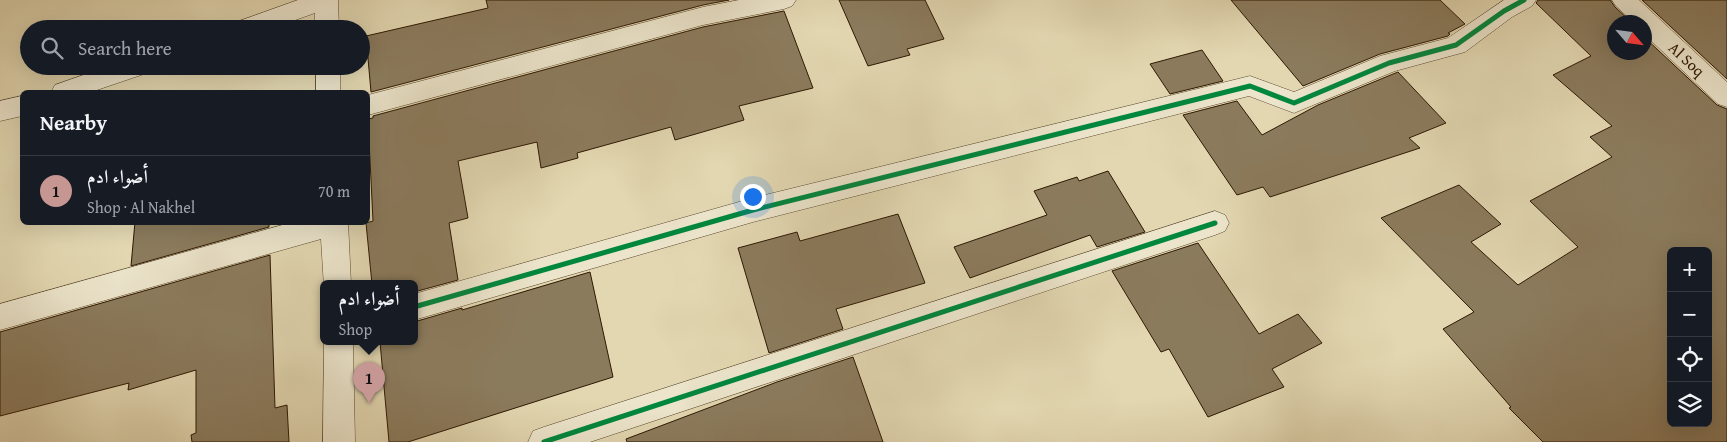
<!DOCTYPE html>
<html lang="en">
<head>
<meta charset="utf-8">
<style>
	:root { --surface:#171b24; --page:#20242c; --text:#f1f3f6; --muted:#9ea1a6; --line:#363941; --accent:#c59692 }
	body { margin:0; font-family:"Gentium Book Plus",Amiri,serif; background:var(--page); color:var(--text) }
	.controls { position:absolute; right:15px; bottom:15px; display:grid; overflow:hidden; border-radius:8px; box-shadow:0 5px 20px #0002 }
	.controls button { width:45px; height:45px; display:grid; place-items:center; padding:0; border:0; border-bottom:1px solid var(--line); background:var(--surface); color:var(--text); font:25px sans-serif }
	.compass { position:absolute; left:1607px; top:15px; width:45px; height:45px; border-radius:50%; background:var(--surface); box-shadow:0 5px 20px #0002; rotate:118deg }
	.you { position:absolute; left:752px; top:196px; width:18px; height:18px; margin:-12px; border:4px solid #fff; border-radius:50%; background:#1a73e8; box-shadow:0 0 0 8px #1a73e833 }
	.badge { display:grid; place-items:center; width:32px; height:32px; border-radius:50%; background:var(--accent); color:#111; font-size:16px; font-weight:700 }
	.pin { position:absolute; translate:-50% -41px; filter:drop-shadow(0 1px 2px #0008) }
	.pin::after { content:''; position:absolute; top:26px; width:18px; height:15px; background:inherit; clip-path:polygon(0 0,100% 0,50% 100%) }
	.popup { position:absolute; left:320px; top:280px; width:98px; height:65px; box-sizing:border-box; display:grid; place-content:center; border-radius:8px; background:var(--surface); filter:drop-shadow(0 1px 4px #0005); font-size:16px; white-space:nowrap; color:var(--muted) }
	.popup b { font-size:19px; color:var(--text) }
	.popup::after { content:''; position:absolute; left:50%; top:100%; margin-left:-10px; border:10px solid transparent; border-top-color:var(--surface) }
	.list { margin:0; padding:0; list-style:none }
	h2 { display:flex; justify-content:space-between; align-items:center; height:65px; margin:0; padding:0 20px; font-size:21px }
	h2 small { font-size:16px; font-weight:400; color:var(--muted) }
	.list li { display:grid; grid-template-columns:32px 1fr auto; gap:15px; align-items:center; box-sizing:border-box; height:70px; padding:0 20px; border-top:1px solid var(--line) }
	.list b { display:block; font-size:19px; white-space:nowrap }
	.list p { margin:0; font-size:16px; white-space:nowrap; color:var(--muted) }
	.list em { font-size:16px; font-style:normal; color:var(--muted) }
	.icon { flex:none; width:28px; height:28px; fill:none; stroke:currentColor; stroke-width:2; stroke-linecap:round; stroke-linejoin:round }
	.map { position:relative; flex:none; width:1727px; height:442px; overflow:hidden }
	.search { position:absolute; background:var(--surface); box-shadow:0 5px 20px #0002; left:20px; top:20px; width:350px; height:55px; display:flex; align-items:center; gap:12px; box-sizing:border-box; padding:0 18px; border-radius:28px; color:var(--muted); font-size:19px }
	.panel { position:absolute; background:var(--surface); box-shadow:0 5px 20px #0002; left:20px; top:90px; width:350px; height:135px; border-radius:8px }
	.map>svg:first-child { display:block }
	.building { fill:#8b7b5d; stroke:#2d1802; fill-rule:evenodd }
	.lines { fill:none; stroke-linecap:round; stroke-linejoin:round }
	.minor-casing { stroke:#5a482e; stroke-width:1 }
	.minor { fill:#ece5cc; fill-rule:evenodd }
	.cycleway-casing { stroke:#ece5cc; stroke-width:8 }
	.cycleway { stroke:#00873e; stroke-width:5 }
	.labels { text-anchor:middle; stroke-width:4; stroke-linejoin:round; paint-order:stroke }
	.street-label { font-size:16px; fill:#2d1802; stroke:#ece5cc }
</style>
</head>
<body>
<div class="map">
<svg width="1727" height="442" viewBox="0 0 1727 442">
	<rect width="100%" height="100%" fill="#e2d7b1"/>
	<filter id="stains"><feTurbulence type="fractalNoise" baseFrequency=".004" numOctaves="4"/><feColorMatrix values="0 0 0 0 .2 0 0 0 0 .09 0 0 0 0 .02 0 0 0 .5 -.17"/></filter>
	<radialGradient id="worn" r=".72"><stop offset=".6" stop-color="#630" stop-opacity="0"/><stop offset="1" stop-color="#630" stop-opacity=".3"/></radialGradient>
	<path class="building" d="M 486,0 L 729,0 L 703,5 L 371,92 L 366,36 L 488,8 Z
		M 839,0 L 925,0 L 944,39 L 907,49 L 910,55 L 868,66 Z
		M 1231,0 L 1440,0 L 1465,24 L 1448,33 L 1450,34 L 1448,36 L 1380,54 L 1303,86 Z
		M 1538,0 L 1610,0 L 1615,7 L 1631,22 L 1614,22 L 1614,52 L 1644,52 L 1644,37 L 1717,105 L 1727,109 L 1727,442 L 1543,442 L 1509,408 L 1511,407 L 1443,329 L 1474,312 L 1381,218 L 1459,185 L 1501,224 L 1471,242 L 1518,285 L 1578,247 L 1530,201 L 1612,157 L 1590,137 L 1612,126 L 1553,75 L 1591,56 L 1536,3 ZM 1671,251 L 1708,251 L 1708,423 L 1671,423 Z
		M 1642,0 L 1727,0 L 1727,79 Z
		M 784,11 L 813,88 L 739,106 L 744,120 L 675,140 L 671,127 L 577,153 L 578,158 L 541,168 L 537,142 L 458,161 L 468,218 L 449,223 L 458,280 L 414,292 L 414,284 L 372,284 L 366,223 L 373,221 L 368,119 L 373,118 L 373,116 L 703,27 Z
		M 1202,50 L 1223,81 L 1170,94 L 1150,64 Z
		M 1398,72 L 1446,123 L 1409,138 L 1420,148 L 1270,197 L 1263,187 L 1237,195 L 1183,115 L 1237,101 L 1262,135 L 1318,105 Z
		M 1108,171 L 1145,232 L 1097,247 L 1090,235 L 970,278 L 954,247 L 1047,215 L 1034,191 L 1077,177 L 1079,181 Z
		M 898,214 L 925,283 L 836,309 L 843,329 L 769,353 L 738,248 L 797,232 L 800,241 Z
		M 135,222 L 269,222 L 269,227 L 131,266 Z
		M 1198,243 L 1259,334 L 1298,314 L 1322,343 L 1272,369 L 1284,387 L 1208,417 L 1169,349 L 1161,352 L 1112,271 Z
		M 270,255 L 275,408 L 287,405 L 289,442 L 192,442 L 191,435 L 196,433 L 196,370 L 128,390 L 129,383 L 0,416 L 0,332 Z
		M 590,272 L 613,377 L 408,442 L 389,442 L 380,342 L 414,342 L 414,322 L 462,308 L 462,310 Z
		M 853,357 L 883,442 L 627,442 L 626,439 L 777,382 Z"/>
	<g class="lines">
		<g class="minor-casing">
			<path id="minor" d="M 298,0 L 338,0 L 339,29 L 315,29 L 315,13 L 270,29 L 231,29 L 234,23 Z
				M 739,0 L 796,0 L 792,6 L 784,9 L 703,25 L 368,115 L 368,95 L 703,7 Z
				M 1504,0 L 1536,0 L 1532,6 L 1512,17 L 1465,52 L 1395,71 L 1294,113 L 1249,96 L 753,222 L 414,320 L 414,294 L 753,198 L 1250,76 L 1294,92 L 1380,56 L 1448,38 Z
				M 1612,0 L 1639,0 L 1727,82 L 1727,107 L 1718,104 L 1644,34 L 1644,22 L 1633,22 L 1616,6 Z
				M 109,66 L 150,66 L 147,73 L 91,92 L 51,92 L 55,85 Z
				M 316,66 L 340,66 L 340,92 L 316,92 Z
				M 22,96 L 22,116 L 0,121 L 0,101 Z
				M 1215,211 L 1225,215 L 1229,223 L 1225,231 L 1215,235 L 590,442 L 528,442 L 533,431 L 544,427 Z
				M 293,222 L 348,222 L 351,284 L 324,284 L 324,287 L 321,239 L 0,330 L 0,304 Z
				M 324,340 L 324,342 L 353,342 L 355,442 L 323,442 Z"/>
		</g>
		<use href="#minor" class="minor"/>
		<g class="cycleway-casing">
			<path id="cycleway" d="M 414,307 L 753,210 L 1250,86 L 1294,103 L 1389,63 L 1456,45 L 1504,11 L 1524,0
				M 544,442 L 1215,223"/>
		</g>
		<use href="#cycleway" class="cycleway"/>
	</g>
	<g class="labels">
		<g class="street-label">
			<text transform="translate(1687 59) rotate(43)" y="6">Al Soq</text>
		</g>
	</g>
	<rect width="100%" height="100%" filter="url(#stains)"/>
	<rect width="100%" height="100%" fill="url(#worn)"/>
</svg>
<div class="controls">
<button>+</button>
<button>−</button>
<button><svg class="icon" aria-label="locate" viewBox="0 0 24 24"><circle cx="12" cy="12" r="6"/><path d="M12 2v4M12 18v4M2 12h4M18 12h4"/></svg></button>
<button><svg class="icon" aria-label="layers" viewBox="0 0 24 24"><path d="M12 4l9 5-9 5-9-5zM3 14l9 5 9-5"/></svg></button>
</div>
<svg class="compass" viewBox="-18 -18 36 36"><path d="M0-13l5 13h-10z" fill="#e53935"/><path d="M0 13l5-13h-10z" fill="#9ea1a6"/></svg>
<div class="you"></div>
<div class="pin badge" style="left:369px;top:403px">1</div>
<div class="popup"><b>أضواء ادم</b>Shop</div>
<div class="search"><svg class="icon" aria-label="search" viewBox="0 0 24 24"><circle cx="10" cy="10" r="6"/><path d="M15 15l6 6"/></svg>Search here</div>
<section class="panel">
<h2>Nearby<small></small></h2>
<ul class="list">
<li><span class="badge">1</span><div><b>أضواء ادم</b><p>Shop · Al Nakhel</p></div><em>70 m</em></li>
</ul>
</section>
</div>
</body>
</html>
